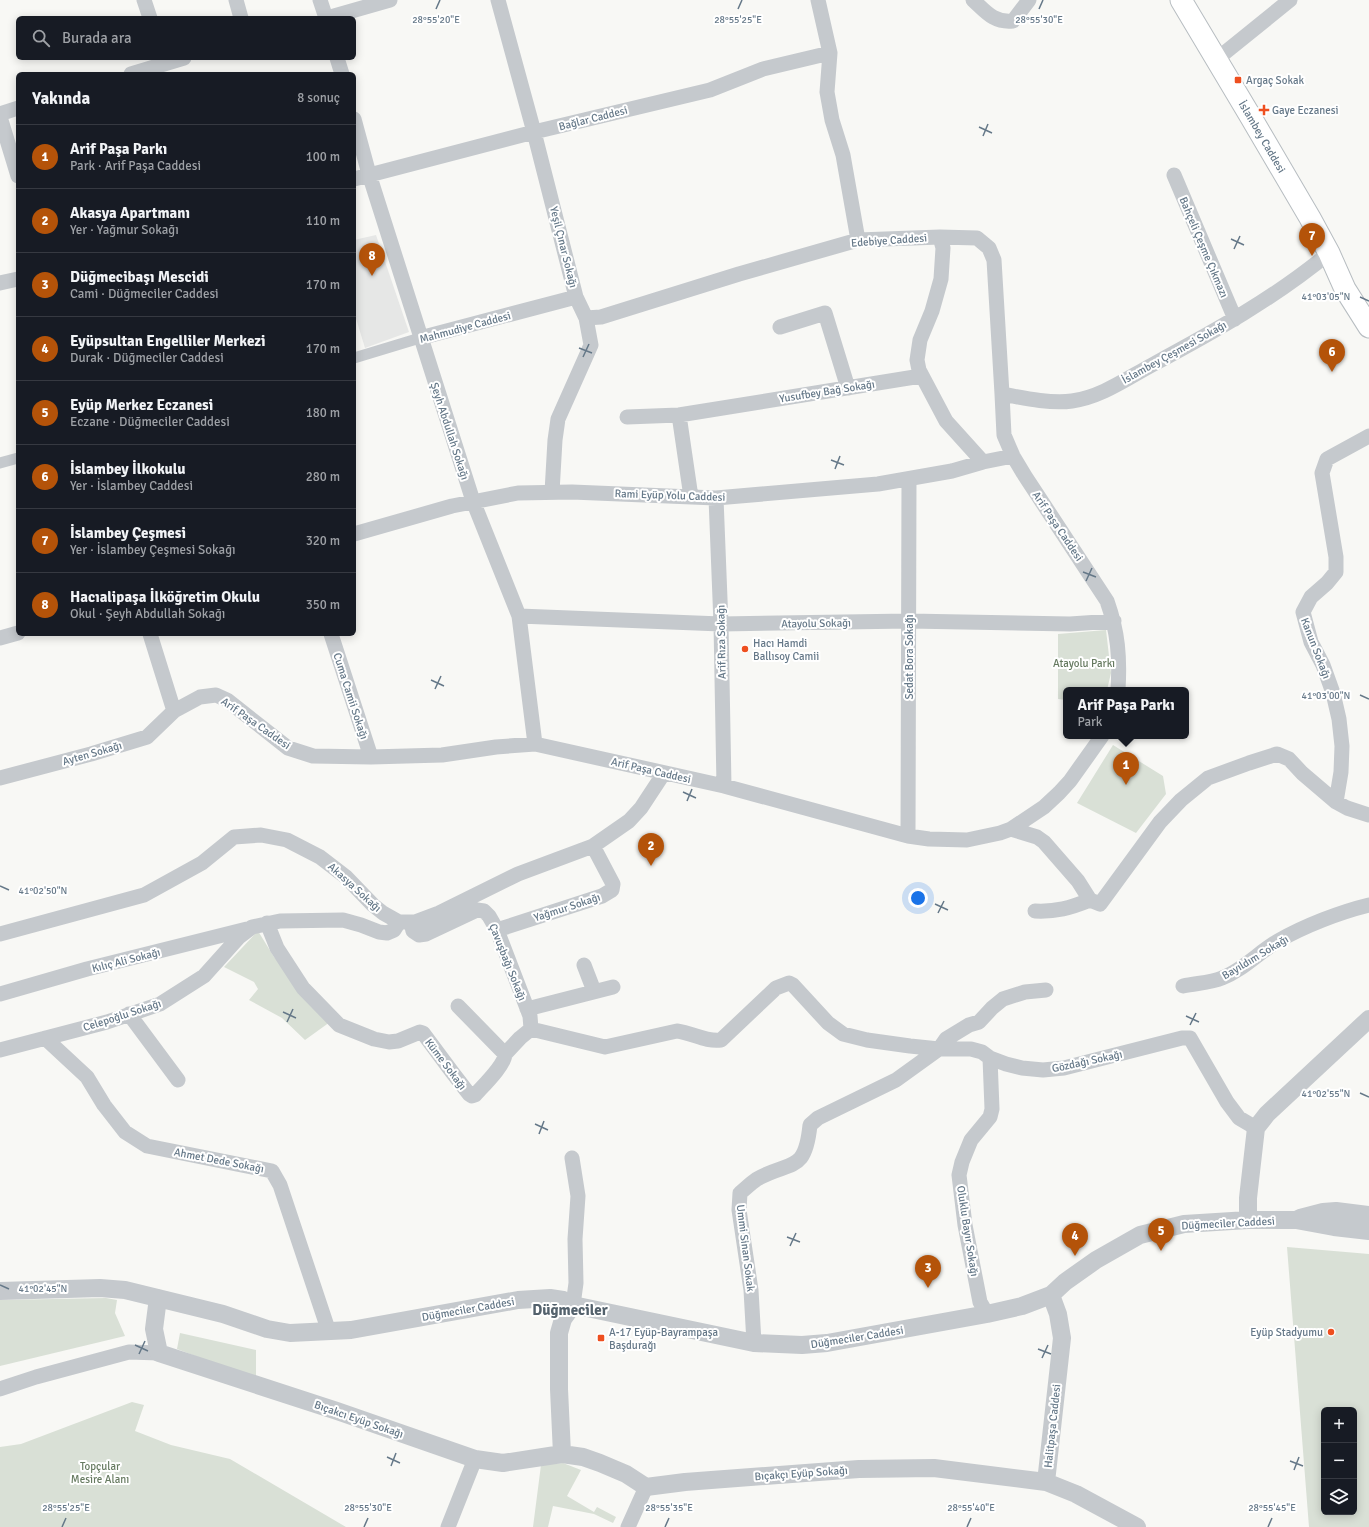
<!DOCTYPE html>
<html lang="tr">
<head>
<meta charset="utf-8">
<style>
	:root { --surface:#171b24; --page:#242831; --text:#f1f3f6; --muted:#9ea1a6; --line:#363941; --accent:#b45309 }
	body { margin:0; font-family:Signika,sans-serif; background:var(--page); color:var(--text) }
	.controls { position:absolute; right:12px; bottom:12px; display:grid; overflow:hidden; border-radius:6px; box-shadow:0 2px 10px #0003 }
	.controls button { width:36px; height:36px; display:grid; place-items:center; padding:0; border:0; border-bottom:1px solid var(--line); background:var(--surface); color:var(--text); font:20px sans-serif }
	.you { position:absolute; left:918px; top:898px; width:14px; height:14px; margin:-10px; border:3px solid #fff; border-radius:50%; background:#1a73e8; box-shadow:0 0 0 6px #1a73e833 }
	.badge { display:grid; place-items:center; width:26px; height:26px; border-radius:50%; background:var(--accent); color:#fff; font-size:13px; font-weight:700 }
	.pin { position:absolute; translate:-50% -33px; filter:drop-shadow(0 1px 2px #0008) }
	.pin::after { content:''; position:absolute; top:21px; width:14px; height:12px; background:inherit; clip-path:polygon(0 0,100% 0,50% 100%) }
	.popup { position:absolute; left:1063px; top:687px; width:126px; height:52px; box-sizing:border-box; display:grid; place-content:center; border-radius:6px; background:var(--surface); filter:drop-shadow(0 1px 3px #0005); font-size:13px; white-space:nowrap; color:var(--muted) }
	.popup b { font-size:15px; color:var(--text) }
	.popup::after { content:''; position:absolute; left:50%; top:100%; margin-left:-8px; border:8px solid transparent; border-top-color:var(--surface) }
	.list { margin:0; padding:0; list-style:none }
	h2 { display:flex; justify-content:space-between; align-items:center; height:52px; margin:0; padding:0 16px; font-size:17px }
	h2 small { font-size:13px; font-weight:400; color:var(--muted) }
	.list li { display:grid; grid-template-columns:26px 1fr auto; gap:12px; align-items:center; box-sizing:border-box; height:64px; padding:0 16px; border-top:1px solid var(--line) }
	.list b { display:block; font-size:15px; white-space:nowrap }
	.list p { margin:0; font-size:13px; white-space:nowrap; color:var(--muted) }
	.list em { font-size:13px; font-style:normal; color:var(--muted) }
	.icon { flex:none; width:22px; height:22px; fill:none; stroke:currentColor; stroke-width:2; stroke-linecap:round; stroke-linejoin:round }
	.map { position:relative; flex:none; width:1369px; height:1527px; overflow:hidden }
	.search { position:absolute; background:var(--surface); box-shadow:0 2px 10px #0003; left:16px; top:16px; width:340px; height:44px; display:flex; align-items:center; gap:10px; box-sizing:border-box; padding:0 14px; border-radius:6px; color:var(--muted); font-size:15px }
	.panel { position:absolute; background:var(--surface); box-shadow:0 2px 10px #0003; left:16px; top:72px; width:340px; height:564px; border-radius:6px }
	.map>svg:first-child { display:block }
	.built { fill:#e6e7e6 }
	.green { fill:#d9e0d6; fill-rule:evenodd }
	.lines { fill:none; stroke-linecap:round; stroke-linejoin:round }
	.secondary-casing { stroke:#b7bdc1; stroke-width:23 }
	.pedestrian { stroke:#c5c9cd; stroke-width:11 }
	.minor { stroke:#c5c9cd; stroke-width:15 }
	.tertiary { stroke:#c5c9cd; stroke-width:18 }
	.secondary { stroke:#fff; stroke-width:21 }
	.ticks { fill:none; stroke:#657888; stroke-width:1.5 }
	.poi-dot { fill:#ee4f1f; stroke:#fff; stroke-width:1.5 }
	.labels { text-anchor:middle; stroke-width:4; stroke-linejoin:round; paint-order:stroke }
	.poi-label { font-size:11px; fill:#657888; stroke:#fff; text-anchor:start }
	.street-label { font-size:11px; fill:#657888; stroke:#fff }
	.park-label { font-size:11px; fill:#667a60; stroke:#fff }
	.district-label { font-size:15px; font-weight:bold; fill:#53616c; stroke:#fff }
	.ticks-label { font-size:10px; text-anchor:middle; fill:#657888; stroke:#fff; stroke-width:4; stroke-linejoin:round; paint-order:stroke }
</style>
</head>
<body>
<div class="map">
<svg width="1369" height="1527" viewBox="0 0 1369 1527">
	<rect width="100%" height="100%" fill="#f8f8f5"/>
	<path class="built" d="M 376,235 L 409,332 L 365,348 L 354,312 L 354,240 Z"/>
	<path class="green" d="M 1106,630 L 1111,673 L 1107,690 L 1066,690 L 1066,700 L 1058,699 L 1058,634 Z
		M 1113,745 L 1163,776 L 1166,794 L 1136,833 L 1077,803 Z
		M 258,931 L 274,957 L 330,1022 L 305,1040 L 282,1018 L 249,1000 L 258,989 L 254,982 L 224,967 Z
		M 1287,1247 L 1369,1254 L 1369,1527 L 1309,1527 ZM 1324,1410 L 1354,1410 L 1354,1512 L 1324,1512 Z
		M 106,1298 L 117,1300 L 115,1313 L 125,1336 L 0,1366 L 0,1300 Z
		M 180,1333 L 256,1350 L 256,1379 L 177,1349 Z
		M 132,1402 L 144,1405 L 135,1431 L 171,1445 L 230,1459 L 346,1527 L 0,1527 L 0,1447 L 21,1444 Z
		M 563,1463 L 581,1470 L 567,1496 L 594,1512 L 597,1507 L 616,1517 L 613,1523 L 594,1514 L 553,1506 L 548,1527 L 533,1527 L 541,1465 Z"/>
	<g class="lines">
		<g class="secondary-casing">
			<g id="secondary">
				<path id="s1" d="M 1181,0 L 1249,114 L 1310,218 L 1329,253 L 1345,289 L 1369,327"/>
			</g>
		</g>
		<path class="pedestrian" d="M 354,358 L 420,338
			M 0,463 L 18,458"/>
		<path class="minor" d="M 144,0 L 150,18
			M 236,0 L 241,18
			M 320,0 L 326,18
			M 498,0 L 534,132 L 576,297 L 586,318 L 591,345 L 558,419 L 555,440 L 552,492
			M 818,0 L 830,53 L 827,92 L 832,120 L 843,155 L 858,240
			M 973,0 C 986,12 994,23 1013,21 L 1029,0
			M 327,18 L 390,0
			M 337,58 L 342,74
			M 1217,59 L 1290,0
			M 131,74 L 184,58
			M 0,114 L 18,108
			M 0,117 L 18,176
			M 354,119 L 369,174 L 473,501 L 519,616 L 535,744
			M 1174,175 L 1235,319
			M 354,179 L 534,132 L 710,90 L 763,69 L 830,53
			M 940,237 L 943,248 L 941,279 L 932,311 L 920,340 L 917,360 L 919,370 L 946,421 L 983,462
			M 0,283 L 18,279
			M 586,318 L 601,317 L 739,274 L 858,240 L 940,237 L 977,238 L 989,248 L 994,260 L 1002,394 L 1004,435 L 1013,456 L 1025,476 L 1107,601 C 1118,632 1120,657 1118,690
			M 780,327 L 825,313 L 848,388
			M 420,338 L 576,297
			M 1002,394 C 1023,398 1051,404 1072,401 C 1101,397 1126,379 1152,365 C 1213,332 1275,298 1329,253
			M 679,415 L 691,497
			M 627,417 L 679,415 L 921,376
			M 716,498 L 721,624 L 724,786
			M 354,534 L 452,506 L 518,493 L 572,492 L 716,498 L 878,484 L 952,471 L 983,462 L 1013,456
			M 519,616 L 721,624 L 909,621 L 1070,624 L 1114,621
			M 150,634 L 174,711
			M 331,634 L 371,757
			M 0,638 L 18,633
			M 0,778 L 91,754 L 147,737 L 174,711 L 200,697 L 216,695 L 227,700 L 288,748 L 313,756 L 371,757 L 442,755 L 496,747 L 535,744 L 724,786 L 908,836 L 929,839 L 967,840 L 1000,833 L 1011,829 L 1044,807 L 1059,793 L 1070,781 L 1102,736
			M 1336,802 L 1341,772 L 1342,746 L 1339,719 L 1333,693 L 1323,665 L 1311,642 L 1303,612 L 1311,597 L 1327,583 L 1336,572 L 1336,557 L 1322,473 L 1327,459 L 1369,436
			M 1011,829 L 1037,837 L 1044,842 L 1078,881 L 1090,900
			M 908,836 L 909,479
			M 1090,900 L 1100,904 L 1160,822 L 1181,800 L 1208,778 L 1249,763 L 1277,754 L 1289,759 L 1302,773 L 1336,802 L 1347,808 L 1369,815
			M 1035,911 C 1056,912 1070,908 1090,900
			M 411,922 L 413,931 L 419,935 L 426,934 L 477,910 L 484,911 L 489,916 L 497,930 L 530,1016 L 531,1029
			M 267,923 L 277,948 L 303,988 L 339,1025 L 374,1039 L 389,1042 L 398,1041 L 420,1032 L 423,1033 L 452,1072 L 469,1094 L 472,1096 L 475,1095 C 483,1086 505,1065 505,1054 L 520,1038 L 531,1029
			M 497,930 L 602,896 L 612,890 L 613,884 L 593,846
			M 0,934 L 144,895 L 202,863 L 234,837 L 261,835 L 287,840 L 320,857 L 346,877 L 373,905 L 383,913 L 399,922 L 415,922 L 439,913 L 518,874 L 593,846 L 629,821 L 641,808 L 664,773
			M 584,965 L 594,991
			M 1183,986 C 1196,983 1211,983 1222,978 C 1243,970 1259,952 1278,941 C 1304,926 1340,912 1369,905
			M 0,994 L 87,969 L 247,929
			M 458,1006 L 505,1054
			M 527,1009 L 613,987
			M 129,1014 L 178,1080
			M 531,1029 L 605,1047 L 677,1031 C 693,1033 705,1042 721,1040 L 776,988 L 789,983 L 793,985 L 828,1023 L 843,1034 L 867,1040 L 910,1046 L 939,1049 L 971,1049 L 982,1052 L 990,1058 L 1006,1064 L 1022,1068 L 1043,1070 L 1064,1068 L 1182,1038 L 1190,1038 L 1227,1102 L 1239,1118 L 1256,1128
			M 45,1038 L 87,1077 L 104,1105 L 125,1132 L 147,1146 L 272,1171 L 280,1185 L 329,1332
			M 0,1050 L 107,1022 L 160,1004 L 204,976 L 239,937 L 252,927 L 280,921 L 343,920 L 361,925 L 379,932 L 387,933 L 394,930 L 399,922
			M 572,1158 L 578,1196 L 575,1239 L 576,1283 L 573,1305
			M 987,1314 L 980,1302 L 965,1225 L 959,1175 L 962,1162 L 971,1140 L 990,1117 L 992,1109 L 990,1058
			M 754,1343 L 751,1290 L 739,1210 L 740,1193 C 745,1189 751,1183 757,1179 C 791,1160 805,1174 810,1125 L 818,1118 L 896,1080 L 939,1049 L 946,1039 L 969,1025 L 979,1022 L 992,1008 L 1003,999 L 1025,992 L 1046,990
			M 0,1389 L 36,1377 L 129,1352 L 159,1353
			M 448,1527 L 475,1459
			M 628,1527 L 646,1487"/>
		<path class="tertiary" d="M 1300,1218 L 1323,1212 L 1336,1211 L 1369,1215
			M 1248,1220 L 1248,1198 L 1256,1128 L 1267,1114 L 1369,1019
			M 0,1291 L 100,1288 L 125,1290 L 223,1314 L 267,1329 L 290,1333 L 351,1330 L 518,1300 L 550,1298 L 563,1300 L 573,1305 L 754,1343 L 802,1345 L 827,1343 L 987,1314 L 1022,1306 L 1051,1295 L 1065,1282 L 1096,1260 L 1140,1235 L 1184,1224 L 1248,1220 L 1296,1220 L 1334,1227 L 1369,1231
			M 158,1298 L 154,1329 L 159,1353 L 337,1411 L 475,1459 L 503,1463 L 562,1454 L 583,1457 L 600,1463 L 626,1474 L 646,1487 L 685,1482 L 859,1469 L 934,1468 L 1046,1482 L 1076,1494 L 1137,1527
			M 562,1454 L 559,1389 L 559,1333 L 563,1319 L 573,1305
			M 1046,1482 L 1062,1338 L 1058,1314 L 1051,1295"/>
		<use href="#secondary" class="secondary"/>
	</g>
	<path class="ticks" d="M 436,9 L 440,0M 738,9 L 742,0M 1039,9 L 1043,0M 979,127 L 992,133M 983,136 L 988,124M 1231,239 L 1244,245M 1234,249 L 1240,236M 1360,297 L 1369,301M 579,348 L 592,353M 583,357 L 589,344M 831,460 L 844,465M 835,469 L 840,456M 1083,572 L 1096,577M 1086,581 L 1092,568M 431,680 L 444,686M 435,689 L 441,676M 1360,695 L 1369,699M 683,792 L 696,798M 687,801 L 692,789M 0,886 L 9,890M 935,904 L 948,910M 938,913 L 944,901M 283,1012 L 296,1018M 1186,1016 L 1199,1022M 287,1022 L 293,1009M 1190,1025 L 1196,1013M 1360,1093 L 1369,1097M 535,1124 L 548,1130M 539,1134 L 544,1121M 787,1237 L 800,1242M 790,1246 L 796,1233M 0,1285 L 9,1289M 135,1345 L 148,1351M 1038,1349 L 1051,1354M 139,1354 L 145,1341M 1042,1358 L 1048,1345M 387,1457 L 400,1463M 1290,1461 L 1303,1466M 391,1466 L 396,1453M 1294,1470 L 1299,1457M 62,1527 L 66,1518M 364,1527 L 368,1518M 665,1527 L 669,1518M 967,1527 L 971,1518M 1268,1527 L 1272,1518"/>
	<g class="poi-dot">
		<rect x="1234" y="76" width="8" height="8" rx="2"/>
		<path d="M1262 104h4v4h4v4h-4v4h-4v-4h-4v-4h4z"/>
		<circle cx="745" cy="649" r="4"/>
		<circle cx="1331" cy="1332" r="4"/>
		<rect x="597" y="1334" width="8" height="8" rx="2"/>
	</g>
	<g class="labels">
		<g class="poi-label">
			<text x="1246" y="84">Argaç Sokak</text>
			<text x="1272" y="114">Gaye Eczanesi</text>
			<text x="753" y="647">Hacı Hamdi<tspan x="753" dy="13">Ballısoy Camii</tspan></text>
			<text x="609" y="1336">A-17 Eyüp-Bayrampaşa<tspan x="609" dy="13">Başdurağı</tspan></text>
			<text x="1323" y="1336" text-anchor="end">Eyüp Stadyumu</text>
		</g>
		<g class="street-label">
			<text transform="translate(593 118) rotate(-14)" y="4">Bağlar Caddesi</text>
			<text dy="4" stroke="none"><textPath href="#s1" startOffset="159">İslambey Caddesi</textPath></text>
			<text transform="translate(889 240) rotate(-4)" y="4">Edebiye Caddesi</text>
			<text transform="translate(564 247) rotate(76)" y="4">Yeşil Çınar Sokağı</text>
			<text transform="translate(1204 247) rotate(67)" y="4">Bahçeli Çeşme Çıkmazı</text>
			<text transform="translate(465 327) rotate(-15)" y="4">Mahmudiye Caddesi</text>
			<text transform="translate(1174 352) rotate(-29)" y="4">İslambey Çeşmesi Sokağı</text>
			<text transform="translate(827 391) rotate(-9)" y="4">Yusufbey Bağ Sokağı</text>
			<text transform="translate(450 431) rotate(72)" y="4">Şeyh Abdullah Sokağı</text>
			<text transform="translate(670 495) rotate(2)" y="4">Rami Eyüp Yolu Caddesi</text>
			<text transform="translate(1058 526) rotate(56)" y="4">Arif Paşa Caddesi</text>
			<text transform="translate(816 623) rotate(-1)" y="4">Atayolu Sokağı</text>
			<text transform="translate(721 642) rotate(-91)" y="4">Arif Rıza Sokağı</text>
			<text transform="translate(1316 648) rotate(69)" y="4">Kanun Sokağı</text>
			<text transform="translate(909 657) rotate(-90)" y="4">Sedat Bora Sokağı</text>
			<text transform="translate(351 696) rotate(72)" y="4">Cuma Camii Sokağı</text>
			<text transform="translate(256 723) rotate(35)" y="4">Arif Paşa Caddesi</text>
			<text transform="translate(92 753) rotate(-16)" y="4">Ayten Sokağı</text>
			<text transform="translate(651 770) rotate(13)" y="4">Arif Paşa Caddesi</text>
			<text transform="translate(355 887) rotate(42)" y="4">Akasya Sokağı</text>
			<text transform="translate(567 907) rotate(-18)" y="4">Yağmur Sokağı</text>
			<text transform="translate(1255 957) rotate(-31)" y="4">Bayıldım Sokağı</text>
			<text transform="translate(126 960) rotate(-14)" y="4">Kılıç Ali Sokağı</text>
			<text transform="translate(508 962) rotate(68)" y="4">Çavuşbağı Sokağı</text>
			<text transform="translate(122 1015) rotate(-18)" y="4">Celepoğlu Sokağı</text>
			<text transform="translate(1087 1061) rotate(-12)" y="4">Gözdağı Sokağı</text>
			<text transform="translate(446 1064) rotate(53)" y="4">Küme Sokağı</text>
			<text transform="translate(219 1160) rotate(11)" y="4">Ahmet Dede Sokağı</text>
			<text transform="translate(1228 1223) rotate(-3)" y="4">Düğmeciler Caddesi</text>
			<text transform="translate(968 1231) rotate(81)" y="4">Oluklu Bayır Sokağı</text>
			<text transform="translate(746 1248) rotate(83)" y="4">Ummi Sinan Sokak</text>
			<text transform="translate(468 1309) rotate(-10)" y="4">Düğmeciler Caddesi</text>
			<text transform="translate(857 1337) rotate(-9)" y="4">Düğmeciler Caddesi</text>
			<text transform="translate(359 1419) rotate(19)" y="4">Bıçakcı Eyüp Sokağı</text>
			<text transform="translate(1052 1426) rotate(-84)" y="4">Halitpaşa Caddesi</text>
			<text transform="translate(801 1473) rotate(-4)" y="4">Bıçakçı Eyüp Sokağı</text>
		</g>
		<g class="park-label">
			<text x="1084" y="667">Atayolu Parkı</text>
			<text x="100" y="1470">Topçular<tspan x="100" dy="13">Mesire Alanı</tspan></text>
		</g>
		<g class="district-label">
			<text x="570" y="1315">Düğmeciler</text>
		</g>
	</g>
	<g class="ticks-label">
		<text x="436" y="23">28°55'20"E</text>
		<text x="738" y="23">28°55'25"E</text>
		<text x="1039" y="23">28°55'30"E</text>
		<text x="1326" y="300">41°03'05"N</text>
		<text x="1326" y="699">41°03'00"N</text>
		<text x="43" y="894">41°02'50"N</text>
		<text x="1326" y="1097">41°02'55"N</text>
		<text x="43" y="1292">41°02'45"N</text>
		<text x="66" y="1511">28°55'25"E</text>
		<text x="368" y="1511">28°55'30"E</text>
		<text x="669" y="1511">28°55'35"E</text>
		<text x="971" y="1511">28°55'40"E</text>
		<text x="1272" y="1511">28°55'45"E</text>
	</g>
</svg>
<div class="controls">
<button>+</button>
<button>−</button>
<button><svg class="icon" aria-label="layers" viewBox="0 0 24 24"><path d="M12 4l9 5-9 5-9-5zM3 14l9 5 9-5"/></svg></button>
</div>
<div class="you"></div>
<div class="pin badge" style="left:1126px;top:785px">1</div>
<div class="popup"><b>Arif Paşa Parkı</b>Park</div>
<div class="pin badge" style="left:651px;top:866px">2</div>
<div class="pin badge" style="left:928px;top:1288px">3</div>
<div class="pin badge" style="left:1075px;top:1256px">4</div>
<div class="pin badge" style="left:1161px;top:1251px">5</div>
<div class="pin badge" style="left:1332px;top:372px">6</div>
<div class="pin badge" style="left:1312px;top:256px">7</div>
<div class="pin badge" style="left:372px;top:276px">8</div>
<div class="search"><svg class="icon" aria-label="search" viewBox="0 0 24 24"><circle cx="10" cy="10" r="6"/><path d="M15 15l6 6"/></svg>Burada ara</div>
<section class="panel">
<h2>Yakında<small>8 sonuç</small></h2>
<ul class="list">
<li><span class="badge">1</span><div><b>Arif Paşa Parkı</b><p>Park · Arif Paşa Caddesi</p></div><em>100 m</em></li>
<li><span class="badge">2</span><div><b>Akasya Apartmanı</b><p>Yer · Yağmur Sokağı</p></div><em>110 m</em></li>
<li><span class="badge">3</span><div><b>Düğmecibaşı Mescidi</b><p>Cami · Düğmeciler Caddesi</p></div><em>170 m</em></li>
<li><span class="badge">4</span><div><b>Eyüpsultan Engelliler Merkezi</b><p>Durak · Düğmeciler Caddesi</p></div><em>170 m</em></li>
<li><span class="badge">5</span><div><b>Eyüp Merkez Eczanesi</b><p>Eczane · Düğmeciler Caddesi</p></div><em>180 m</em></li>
<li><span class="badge">6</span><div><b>İslambey İlkokulu</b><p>Yer · İslambey Caddesi</p></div><em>280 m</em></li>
<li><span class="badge">7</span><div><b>İslambey Çeşmesi</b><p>Yer · İslambey Çeşmesi Sokağı</p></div><em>320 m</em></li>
<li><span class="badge">8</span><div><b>Hacıalipaşa İlköğretim Okulu</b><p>Okul · Şeyh Abdullah Sokağı</p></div><em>350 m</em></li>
</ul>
</section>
</div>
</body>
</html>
